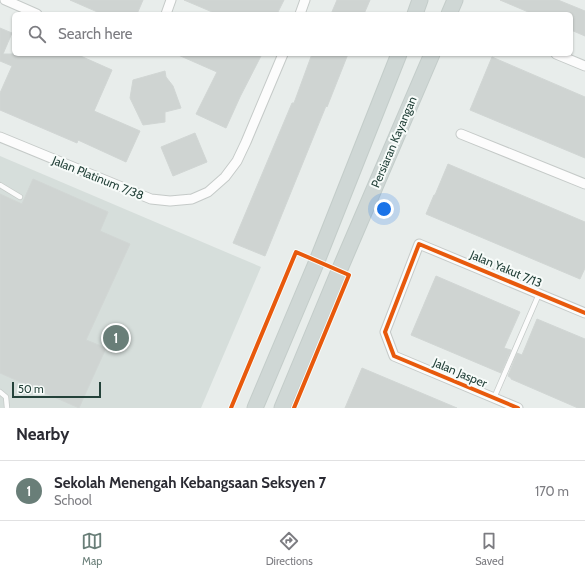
<!DOCTYPE html>
<html lang="en">
<head>
<meta charset="utf-8">
<style>
	:root { --surface:#fff; --page:#f7f7f7; --text:#2b2b33; --muted:#7c7c81; --line:#e1e1e2; --accent:#697e78 }
	body { margin:0; font-family:Cabin,sans-serif; background:var(--page); color:var(--text) }
	.scale { position:absolute; left:12px; bottom:10px; width:89px; box-sizing:border-box; padding-left:4px; border:2px solid #24423a; border-top:0; font-size:11px; line-height:14px; white-space:nowrap; color:#24423a; -webkit-text-stroke:3px #f7fbf9; paint-order:stroke }
	.you { position:absolute; left:384px; top:209px; width:14px; height:14px; margin:-10px; border:3px solid #fff; border-radius:50%; background:#1a73e8; box-shadow:0 0 0 6px #1a73e833 }
	.badge { display:grid; place-items:center; width:26px; height:26px; border-radius:50%; background:var(--accent); color:#fff; font-size:13px; font-weight:700 }
	.pin { position:absolute; translate:-50% -50%; border:2px solid #fff; box-shadow:0 1px 4px #0006 }
	.list { margin:0; padding:0; list-style:none }
	h2 { display:flex; justify-content:space-between; align-items:center; height:52px; margin:0; padding:0 16px; font-size:17px }
	h2 small { font-size:13px; font-weight:400; color:var(--muted) }
	.list li { display:grid; grid-template-columns:26px 1fr auto; gap:12px; align-items:center; box-sizing:border-box; height:60px; padding:0 16px; border-top:1px solid var(--line) }
	.list b { display:block; font-size:15px; white-space:nowrap }
	.list p { margin:0; font-size:13px; white-space:nowrap; color:var(--muted) }
	.list em { font-size:13px; font-style:normal; color:var(--muted) }
	.icon { flex:none; width:22px; height:22px; fill:none; stroke:currentColor; stroke-width:2; stroke-linecap:round; stroke-linejoin:round }
	.map { position:relative; flex:none; width:585px; height:408px; overflow:hidden }
	.search { position:absolute; background:var(--surface); box-shadow:0 1px 3px #0004; left:12px; right:12px; top:12px; height:44px; display:flex; align-items:center; gap:10px; box-sizing:border-box; padding:0 14px; border-radius:6px; color:var(--muted); font-size:15px }
	.sheet { height:112px; background:var(--surface) }
	nav { display:flex; justify-content:space-around; align-items:center; box-sizing:border-box; height:56px; border-top:1px solid var(--line); background:var(--surface); font-size:11px; color:var(--muted) }
	nav a { display:grid; justify-items:center; gap:2px }
	nav .on { color:var(--accent) }
	.map>svg:first-child { display:block }
	.built { fill:#d6dedb }
	.building { fill:#cfd4d2; stroke:#d1d6d4 }
	.lines { fill:none; stroke-linecap:round; stroke-linejoin:round }
	.service-casing { stroke:#c5cac8; stroke-width:6 }
	.minor-casing { stroke:#c5cac8; stroke-width:11 }
	.primary-casing { stroke:#c3ccc9; stroke-width:17 }
	.service { stroke:#fcfcfc; stroke-width:4.5 }
	.minor { stroke:#fcfcfc; stroke-width:9 }
	.primary { stroke:#cfd7d5; stroke-width:15 }
	.cycleway-casing { stroke:#f7fbf9; stroke-width:6 }
	.cycleway { stroke:#e8590c; stroke-width:4 }
	.labels { text-anchor:middle; stroke-width:4; stroke-linejoin:round; paint-order:stroke }
	.street-label { font-size:12px; fill:#24423a; stroke:#f7fbf9 }
</style>
</head>
<body>
<div class="map">
<svg width="585" height="408" viewBox="0 0 585 408">
	<rect width="100%" height="100%" fill="#e8edeb"/>
	<path class="built" d="M 0,156 L 261,267 L 201,408 L 0,408 Z"/>
	<path class="building" d="M 70,0 L 143,0 L 137,14 L 102,14 Z
		M 184,0 L 284,0 L 277,14 L 217,14 Z
		M 337,0 L 370,0 L 364,14 L 331,14 Z
		M 500,0 L 558,0 L 585,11 L 585,36 L 571,30 L 571,14 L 533,14 Z
		M 0,28 L 12,33 L 3,54 L 76,54 L 112,70 L 94,111 L 140,131 L 126,162 L 78,140 L 77,143 L 0,110 L 0,93 L 12,66 L 0,61 Z
		M 176,54 L 262,54 L 240,97 L 226,128 L 196,114 L 217,72 Z
		M 312,54 L 348,54 L 327,107 L 326,106 L 265,256 L 233,243 L 292,103 L 294,103 Z
		M 492,57 L 585,97 L 585,158 L 470,110 Z
		M 165,71 L 166,77 L 173,86 L 181,108 L 165,112 L 165,122 L 143,125 L 130,98 L 133,80 Z
		M 195,133 L 207,162 L 173,176 L 161,147 Z
		M 448,164 L 585,222 L 585,268 L 580,279 L 426,214 L 434,195 L 435,195 Z
		M 33,179 L 108,212 L 100,231 L 130,244 L 86,340 L 106,348 L 79,408 L 0,373 L 0,194 L 22,204 Z
		M 436,276 L 520,312 L 504,348 L 511,350 L 501,373 L 411,335 Z
		M 537,319 L 585,339 L 585,408 L 578,408 L 511,379 L 511,378 L 508,376 L 517,353 L 522,355 Z
		M 362,368 L 457,408 L 345,408 Z"/>
	<g class="lines">
		<g class="service-casing">
			<path id="service" d="M 0,185 L 20,197
				M 0,392 L 6,397 L 7,408
				M 494,398 L 539,294"/>
		</g>
		<g class="minor-casing">
			<path id="minor" d="M 5,0 L 37,14
				M 166,14 L 171,0
				M 300,14 L 305,0
				M 556,54 L 585,66
				M 461,134 L 585,184
				M 0,137 L 151,199 L 170,201 L 192,199 L 208,192 L 225,177 L 237,161 L 246,142 L 283,54
				M 518,408 L 394,356 L 385,332 L 419,244 L 585,313"/>
		</g>
		<g class="primary-casing">
			<path id="primary" d="M 415,14 L 420,0
				M 449,14 L 455,0
				M 255,408 L 317,261 L 399,54
				M 282,408 L 339,271 L 432,54"/>
		</g>
		<use href="#service" class="service"/>
		<use href="#minor" class="minor"/>
		<use href="#primary" class="primary"/>
		<g class="cycleway-casing">
			<path id="cycleway" d="M 231,408 L 296,252 L 349,275 L 294,408
				M 518,408 L 394,356 L 385,332 L 419,244 L 585,313"/>
		</g>
		<use href="#cycleway" class="cycleway"/>
	</g>
	<g class="labels">
		<g class="street-label">
			<text transform="translate(394 142) rotate(-67)" y="4">Persiaran Kayangan</text>
			<text transform="translate(98 178) rotate(22)" y="4">Jalan Platinum 7/38</text>
			<text transform="translate(506 269) rotate(23)" y="4">Jalan Yakut 7/13</text>
			<text transform="translate(460 373) rotate(23)" y="4">Jalan Jasper</text>
		</g>
	</g>
</svg>
<div class="scale">50 m</div>
<div class="you"></div>
<div class="pin badge" style="left:116px;top:338px">1</div>
<div class="search"><svg class="icon" aria-label="search" viewBox="0 0 24 24"><circle cx="10" cy="10" r="6"/><path d="M15 15l6 6"/></svg>Search here</div>
</div>
<section class="sheet">
<h2>Nearby<small></small></h2>
<ul class="list">
<li><span class="badge">1</span><div><b>Sekolah Menengah Kebangsaan Seksyen 7</b><p>School</p></div><em>170 m</em></li>
</ul>
</section>
<nav>
<a class="on"><svg class="icon" aria-label="map" viewBox="0 0 24 24"><path d="M3 6l6-2 6 2 6-2v14l-6 2-6-2-6 2zM9 4v14M15 6v14"/></svg>Map</a>
<a><svg class="icon" aria-label="directions" viewBox="0 0 24 24"><path d="M12 3l9 9-9 9-9-9zM9 14v-3h6M13 9l2 2-2 2"/></svg>Directions</a>
<a><svg class="icon" aria-label="saved" viewBox="0 0 24 24"><path d="M7 4h10v16l-5-4-5 4z"/></svg>Saved</a>
</nav>
</body>
</html>
